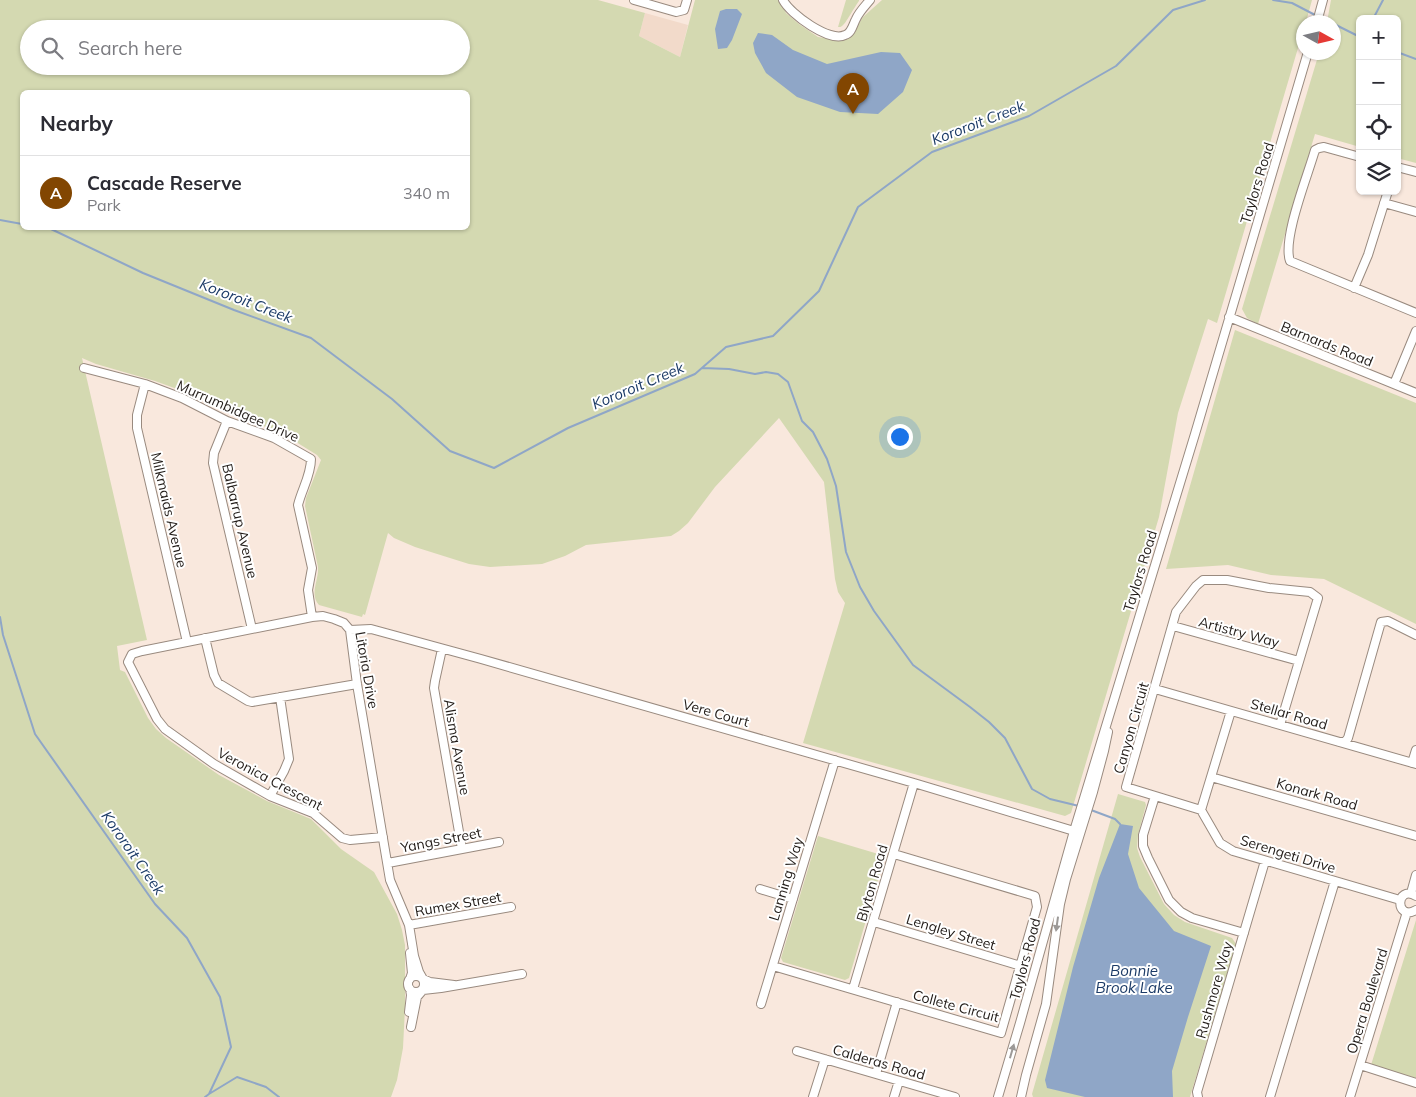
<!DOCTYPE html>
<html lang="en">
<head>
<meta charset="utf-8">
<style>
	:root { --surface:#fff; --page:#f7f7f7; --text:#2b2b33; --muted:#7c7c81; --line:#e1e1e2; --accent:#824601 }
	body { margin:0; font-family:Mulish,sans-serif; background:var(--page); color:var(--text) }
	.controls { position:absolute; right:15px; top:15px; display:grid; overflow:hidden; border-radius:8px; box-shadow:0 1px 4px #0004 }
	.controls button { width:45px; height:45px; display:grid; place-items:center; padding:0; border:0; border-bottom:1px solid var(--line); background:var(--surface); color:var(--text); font:25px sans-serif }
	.compass { position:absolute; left:1296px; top:15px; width:45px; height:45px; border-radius:50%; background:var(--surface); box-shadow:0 1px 4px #0004; rotate:98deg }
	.you { position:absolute; left:899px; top:436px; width:18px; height:18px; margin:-12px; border:4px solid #fff; border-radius:50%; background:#1a73e8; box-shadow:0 0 0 8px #1a73e833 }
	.badge { display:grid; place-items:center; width:32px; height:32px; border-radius:50%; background:var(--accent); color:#fff; font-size:16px; font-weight:700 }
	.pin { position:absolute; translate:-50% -41px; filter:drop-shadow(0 1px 2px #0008) }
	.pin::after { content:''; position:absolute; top:26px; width:18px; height:15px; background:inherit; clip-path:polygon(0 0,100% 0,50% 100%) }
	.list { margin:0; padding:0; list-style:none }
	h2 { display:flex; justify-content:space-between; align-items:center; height:65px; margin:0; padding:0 20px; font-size:21px }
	h2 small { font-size:16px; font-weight:400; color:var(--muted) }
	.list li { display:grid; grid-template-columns:32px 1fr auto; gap:15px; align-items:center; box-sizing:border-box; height:75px; padding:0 20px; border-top:1px solid var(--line) }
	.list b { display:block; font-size:19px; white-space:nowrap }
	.list p { margin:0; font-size:16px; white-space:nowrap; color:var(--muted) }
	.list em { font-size:16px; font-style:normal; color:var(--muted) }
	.icon { flex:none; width:28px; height:28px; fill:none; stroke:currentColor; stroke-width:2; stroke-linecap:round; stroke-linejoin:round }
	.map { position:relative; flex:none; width:1416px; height:1097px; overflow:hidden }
	.search { position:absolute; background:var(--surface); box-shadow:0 1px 4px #0004; left:20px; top:20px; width:450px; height:55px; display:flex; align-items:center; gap:12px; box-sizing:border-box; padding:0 18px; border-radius:28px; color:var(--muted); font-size:19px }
	.panel { position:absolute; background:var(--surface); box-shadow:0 1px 4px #0004; left:20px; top:90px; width:450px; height:140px; border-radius:8px }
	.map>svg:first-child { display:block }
	.built { fill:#f2daca }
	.green { fill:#d4d9b1; fill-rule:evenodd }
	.water { fill:#8fa6c7 }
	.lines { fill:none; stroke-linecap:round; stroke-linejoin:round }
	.stream { stroke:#8fa6c7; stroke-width:2 }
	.minor-casing { stroke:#998a7f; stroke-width:10 }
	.minor { stroke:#fff; stroke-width:8 }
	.oneway { fill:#9c9997 }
	.labels { text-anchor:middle; stroke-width:4; stroke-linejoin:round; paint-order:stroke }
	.street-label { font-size:14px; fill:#221c18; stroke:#fff }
	.water-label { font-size:15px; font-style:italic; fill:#1c3b67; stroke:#fff }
</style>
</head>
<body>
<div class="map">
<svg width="1416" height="1097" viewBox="0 0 1416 1097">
	<rect width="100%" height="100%" fill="#f9e8dd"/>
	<path class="built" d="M 645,13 L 688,25 L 680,57 L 639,36 Z"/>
	<path class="green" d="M 0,0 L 598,0 L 645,13 L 639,36 L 680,57 L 695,0 L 780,0 L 786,13 L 799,24 L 818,37 L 842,41 L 853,33 L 863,17 L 882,0 L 1312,0 L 1306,22 L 1304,22 L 1303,31 L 1217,323 L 1208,319 L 1178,413 L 1159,517 L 1071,813 L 1065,816 L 803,743 L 845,603 L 838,592 L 835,579 L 824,482 L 779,418 L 715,487 L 688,523 L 679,531 L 671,536 L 586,545 L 565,556 L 542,564 L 490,567 L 469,564 L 415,547 L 394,538 L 388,533 L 365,615 L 363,614 L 362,617 L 319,605 C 309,594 319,580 318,567 L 305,506 L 306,498 L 321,460 L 317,455 L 280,432 L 239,418 L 188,393 L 155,381 L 96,364 L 82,358 L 147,640 L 117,646 L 120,670 L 125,672 L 148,718 L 156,729 L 166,738 L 219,775 L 267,801 L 311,819 L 341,849 L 374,872 L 397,914 L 402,930 L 405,945 L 405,1008 L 403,1048 L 397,1080 L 391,1097 L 0,1097 ZM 29,29 L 461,29 L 461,66 L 29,66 ZM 22,92 L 468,92 L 468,228 L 22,228 Z
		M 846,0 L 859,0 L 859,1 C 855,6 845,25 842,26 C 841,27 840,27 838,27 Z
		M 1331,0 L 1416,0 L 1416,163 L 1397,158 L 1397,19 L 1360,19 L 1360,147 L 1315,134 L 1258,324 L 1247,318 L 1242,309 L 1319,53 L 1334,52 L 1334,22 L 1327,22 Z
		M 1235,330 L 1416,403 L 1416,624 L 1324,579 L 1271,575 L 1228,565 L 1166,569 Z
		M 1118,794 L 1145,802 L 1146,805 L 1138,835 L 1137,848 L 1140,857 L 1164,904 L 1174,915 L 1185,922 L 1232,938 L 1236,944 L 1190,1097 L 1033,1097 L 1032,1094 Z
		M 818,836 L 885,856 L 849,978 L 845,980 L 783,962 L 781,958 Z
		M 1416,920 L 1416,1078 L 1371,1065 Z"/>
	<path class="water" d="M 726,9 L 737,9 L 742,14 L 732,40 L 727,48 L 718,49 L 715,29 L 720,11 Z
		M 758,33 L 772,35 L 793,50 L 827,64 L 881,52 L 900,53 L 912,70 L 903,92 L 878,114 L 840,112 L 797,97 L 766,73 L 755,53 L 753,43 Z
		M 1120,824 L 1133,826 L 1128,854 L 1139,888 L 1174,931 L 1211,946 L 1188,1017 L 1172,1071 L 1173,1097 L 1085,1097 L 1047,1088 L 1045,1080 L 1073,967 L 1099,878 Z"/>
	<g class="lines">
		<path class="stream" d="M 1273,0 L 1292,3 L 1317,16
			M 1321,18 L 1330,22
			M 1373,19 L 1383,0
			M 1334,24 L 1360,37
			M 1397,52 L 1416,59
			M 0,220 L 22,224
			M 41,228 L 51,229 L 143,273 L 234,310 L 311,338 L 392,399 L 450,451 L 494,468 L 568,428 L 695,374 L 726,347 L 773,336 L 819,291 L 858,207 L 932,152 L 1029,116 L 1116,66 L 1173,10 L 1205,0
			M 702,368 L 729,369 L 755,374 L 766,372 L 778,374 L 788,382 L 802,421 L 813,432 L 827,459 L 836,486 L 846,552 L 860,587 L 874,611 L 913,665 L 970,707 L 989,722 L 1005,738 L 1032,789 L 1050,799 L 1079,806
			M 0,617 L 3,635 L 35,734 L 155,904 L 187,938 L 220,997 L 231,1047 L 209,1094 L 205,1097
			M 1091,810 L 1115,819 L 1120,824
			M 209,1094 L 237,1077 L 266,1087 L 279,1097"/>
		<g class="minor-casing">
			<path id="minor" d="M 634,0 L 676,12 L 684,10 L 687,0
				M 783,0 C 790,14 830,43 845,35 C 852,33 853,24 856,19 C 859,12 865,6 870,0
				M 1317,22 L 1323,0
				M 1360,157 L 1324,147 L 1319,148 L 1315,150 C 1308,175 1282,239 1290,261 L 1416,313
				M 1397,167 L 1416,172
				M 1384,203 L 1416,212
				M 1354,288 L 1368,255 L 1388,191
				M 1229,317 L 1416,393
				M 84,368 L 145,384 L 182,398 L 227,421 L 274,438 L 311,459 C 311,475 302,489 298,505 L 312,568 L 308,590 L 312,617
				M 145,384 L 137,415 L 137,428 L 187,642
				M 1394,384 L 1416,331
				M 227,421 L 214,453 L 213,463 L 252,629
				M 1173,626 L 1299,661
				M 350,630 L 371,629 L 481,659 L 914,783 L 1074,831
				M 205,638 L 214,675 L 218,683 L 248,701 L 252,702 L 357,684
				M 442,649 L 435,681 L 434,688 L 462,849
				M 1155,689 L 1416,764
				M 1231,711 L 1201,810 L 1220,843 L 1233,851 L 1400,900
				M 1339,742 L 1345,742 L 1348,738 L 1381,622 L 1388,621 L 1416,635
				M 1412,763 L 1416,750
				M 1211,777 L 1416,836
				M 270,796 L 284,771 L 289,759 L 280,697
				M 1155,796 L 1143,835 L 1143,846 L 1148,858 L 1169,900 L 1181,912 L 1192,918 L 1244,933
				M 1201,810 L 1126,787 L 1176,612 L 1196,586 L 1203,580 L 1227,580 L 1269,588 L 1310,592 L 1318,598 L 1280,725
				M 383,837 L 350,840 L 342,838 L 313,813 L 270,796 L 214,764 L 165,729 L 157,719 L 128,662 L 132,654 L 142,651 L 312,617 L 323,616 L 334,619 L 344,623 L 350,630 L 357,684 L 390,880 L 409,925 L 414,956 L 419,972 L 423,979 L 430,982 L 454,985
				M 388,863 L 499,842
				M 760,889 L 793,899
				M 1411,893 L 1416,875
				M 1416,896 C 1395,884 1395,922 1416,910
				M 874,922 L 1021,966
				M 409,925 L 511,907
				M 410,953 L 412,973 L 410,979
				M 773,966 L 1001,1033 L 1037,907 L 1035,896 L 894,854
				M408 984a8 8 0 1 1 16 0a8 8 0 1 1-16 0Z
				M 853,989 L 914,783
				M 761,1004 L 835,760
				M 409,1012 L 411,995 L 410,989
				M 411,1027 L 417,997 L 423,990 L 441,988 L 522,974
				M 797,1051 L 955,1097
				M 1360,1065 L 1416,1083
				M 876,1074 L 897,1002
				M 813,1097 L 825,1059
				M 894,1097 L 899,1081
				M 998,1097 L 1020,1023 L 1074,831 L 1195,434 L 1308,52
				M 1021,1097 L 1026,1075 L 1046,1004 L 1060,904 L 1066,879 L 1093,792 L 1104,751 L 1108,732
				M 1198,1097 L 1197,1092 L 1265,861
				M 1270,1097 L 1335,881
				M 1350,1097 L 1407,912"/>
		</g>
		<use href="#minor" class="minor"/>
	</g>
	<defs><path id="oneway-solid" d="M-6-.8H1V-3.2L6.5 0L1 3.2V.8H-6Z" transform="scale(1.25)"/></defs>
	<g class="oneway">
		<use href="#oneway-solid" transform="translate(1057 924) rotate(98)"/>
		<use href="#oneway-solid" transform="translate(1012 1051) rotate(-74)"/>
	</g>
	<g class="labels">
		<g class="street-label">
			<text transform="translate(1257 183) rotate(-73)" y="5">Taylors Road</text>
			<text transform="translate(1327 344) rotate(22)" y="5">Barnards Road</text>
			<text transform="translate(238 411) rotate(24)" y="5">Murrumbidgee Drive</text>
			<text transform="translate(169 510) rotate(77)" y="5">Milkmaids Avenue</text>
			<text transform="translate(240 521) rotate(77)" y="5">Balbarrup Avenue</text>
			<text transform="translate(1140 571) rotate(-73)" y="5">Taylors Road</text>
			<text transform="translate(1239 632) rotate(15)" y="5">Artistry Way</text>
			<text transform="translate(367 670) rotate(80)" y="5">Litoria Drive</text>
			<text transform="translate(716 713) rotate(16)" y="5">Vere Court</text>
			<text transform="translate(1289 714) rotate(16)" y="5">Stellar Road</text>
			<text transform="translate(1131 728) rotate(-74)" y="5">Canyon Circuit</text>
			<text transform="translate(457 747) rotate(80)" y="5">Alisma Avenue</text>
			<text transform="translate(270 779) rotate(28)" y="5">Veronica Crescent</text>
			<text transform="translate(1317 794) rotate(16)" y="5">Konark Road</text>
			<text transform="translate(441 840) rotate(-11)" y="5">Yangs Street</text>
			<text transform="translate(1288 854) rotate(17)" y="5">Serengeti Drive</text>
			<text transform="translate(786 879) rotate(-73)" y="5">Lanning Way</text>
			<text transform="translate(872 883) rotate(-74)" y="5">Blyton Road</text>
			<text transform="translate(458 904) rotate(-10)" y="5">Rumex Street</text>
			<text transform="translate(951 932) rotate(17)" y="5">Lengley Street</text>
			<text transform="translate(1025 959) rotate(-75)" y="5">Taylors Road</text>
			<text transform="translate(1214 990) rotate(-74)" y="5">Rushmore Way</text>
			<text transform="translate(1367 1001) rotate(-73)" y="5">Opera Boulevard</text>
			<text transform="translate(956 1006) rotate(15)" y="5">Collete Circuit</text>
			<text transform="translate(879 1062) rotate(16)" y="5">Calderas Road</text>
		</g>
		<g class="water-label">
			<text transform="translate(978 123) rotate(-21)" y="5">Kororoit Creek</text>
			<text transform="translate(246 301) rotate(21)" y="5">Kororoit Creek</text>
			<text transform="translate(638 386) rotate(-23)" y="5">Kororoit Creek</text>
			<text transform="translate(133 853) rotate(55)" y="5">Kororoit Creek</text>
			<text x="1134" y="976">Bonnie<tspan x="1134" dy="17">Brook Lake</tspan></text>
		</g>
	</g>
</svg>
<div class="controls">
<button>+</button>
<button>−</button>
<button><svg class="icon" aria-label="locate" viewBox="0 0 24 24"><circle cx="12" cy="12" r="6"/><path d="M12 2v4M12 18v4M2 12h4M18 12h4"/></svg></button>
<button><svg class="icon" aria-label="layers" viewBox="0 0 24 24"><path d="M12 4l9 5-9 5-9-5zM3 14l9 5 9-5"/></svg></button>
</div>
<svg class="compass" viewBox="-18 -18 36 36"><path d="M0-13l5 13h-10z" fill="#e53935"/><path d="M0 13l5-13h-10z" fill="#7c7c81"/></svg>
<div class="you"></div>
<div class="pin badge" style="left:853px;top:114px">A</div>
<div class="search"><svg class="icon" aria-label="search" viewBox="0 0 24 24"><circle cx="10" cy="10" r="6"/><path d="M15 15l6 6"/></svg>Search here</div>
<section class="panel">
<h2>Nearby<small></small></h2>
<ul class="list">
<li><span class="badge">A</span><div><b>Cascade Reserve</b><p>Park</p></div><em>340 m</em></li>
</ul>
</section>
</div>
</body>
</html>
